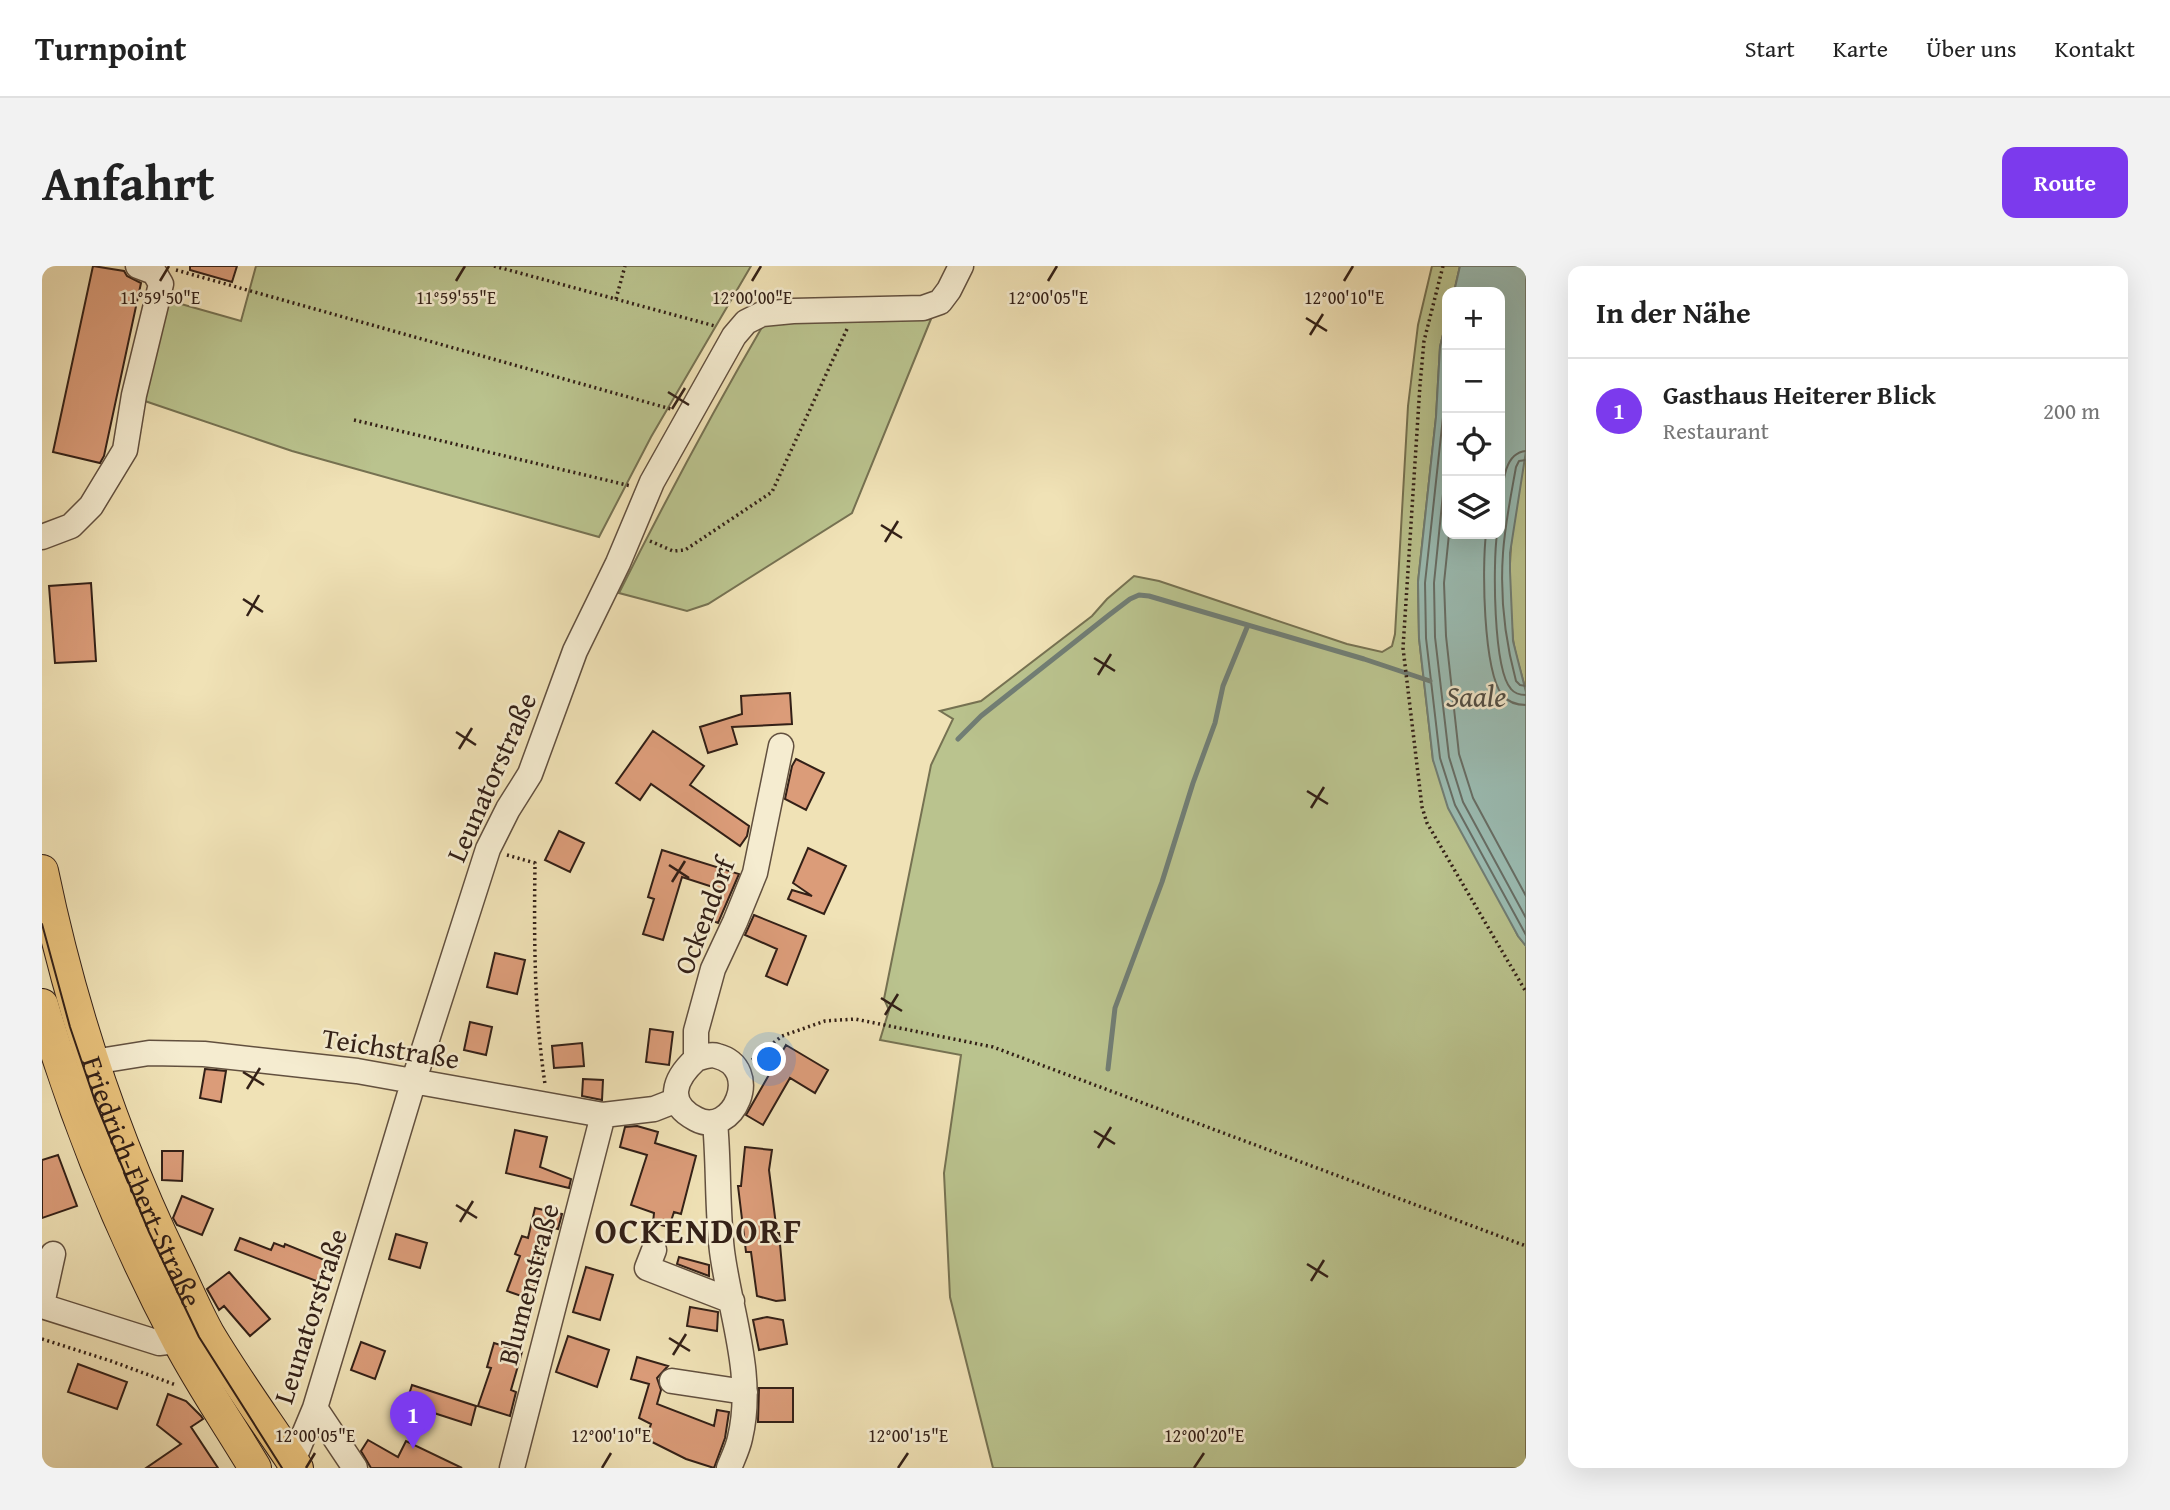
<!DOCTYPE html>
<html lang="de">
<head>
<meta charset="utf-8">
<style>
	:root { --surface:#fff; --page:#f2f2f2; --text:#222; --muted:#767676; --line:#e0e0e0; --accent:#7c3aed }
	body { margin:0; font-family:"Gentium Book Plus",serif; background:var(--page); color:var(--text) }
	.controls { position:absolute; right:21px; top:21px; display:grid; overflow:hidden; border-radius:14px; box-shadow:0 7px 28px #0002 }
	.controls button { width:63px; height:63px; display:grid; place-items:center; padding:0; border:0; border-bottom:2px solid var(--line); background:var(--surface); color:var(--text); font:35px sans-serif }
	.you { position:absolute; left:728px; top:794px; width:24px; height:24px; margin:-18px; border:5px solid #fff; border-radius:50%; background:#1a73e8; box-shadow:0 0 0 10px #1a73e833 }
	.badge { display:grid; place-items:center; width:46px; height:46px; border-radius:50%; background:var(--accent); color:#fff; font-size:23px; font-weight:700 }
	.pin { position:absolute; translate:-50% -58px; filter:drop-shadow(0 2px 4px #0008) }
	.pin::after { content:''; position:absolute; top:37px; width:24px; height:21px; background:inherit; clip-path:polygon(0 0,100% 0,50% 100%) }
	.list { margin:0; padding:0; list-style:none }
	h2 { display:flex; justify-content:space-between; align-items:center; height:91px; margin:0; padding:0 28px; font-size:30px }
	h2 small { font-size:23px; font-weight:400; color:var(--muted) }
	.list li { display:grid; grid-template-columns:46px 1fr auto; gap:21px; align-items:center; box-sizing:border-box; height:105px; padding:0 28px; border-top:2px solid var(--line) }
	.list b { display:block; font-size:26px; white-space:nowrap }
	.list p { margin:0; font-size:23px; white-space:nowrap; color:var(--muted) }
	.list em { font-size:23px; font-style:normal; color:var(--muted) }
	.icon { flex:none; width:38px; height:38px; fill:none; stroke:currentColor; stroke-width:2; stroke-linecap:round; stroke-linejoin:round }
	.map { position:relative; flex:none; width:1484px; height:1202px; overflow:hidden; border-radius:14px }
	header { display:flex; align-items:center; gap:42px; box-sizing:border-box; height:98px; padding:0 35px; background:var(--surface); border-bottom:2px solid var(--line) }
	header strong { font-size:33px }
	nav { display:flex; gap:38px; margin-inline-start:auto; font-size:24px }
	.intro { display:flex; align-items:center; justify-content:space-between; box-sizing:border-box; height:168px; padding:0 42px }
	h1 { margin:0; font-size:49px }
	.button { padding:18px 32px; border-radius:14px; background:var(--accent); color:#fff; font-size:24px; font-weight:700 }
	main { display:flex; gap:42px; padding:0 42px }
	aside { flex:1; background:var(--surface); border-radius:14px; box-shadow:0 7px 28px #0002 }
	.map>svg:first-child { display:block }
	.green { fill:#bac38e; stroke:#767252; stroke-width:2 }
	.water { fill:#9bbdb4; stroke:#717e75; stroke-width:2 }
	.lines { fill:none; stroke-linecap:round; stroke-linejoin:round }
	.shore { stroke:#676e66; stroke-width:2 }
	.stream { stroke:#717e75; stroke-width:5 }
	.building { fill:#db9c79; stroke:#332017; stroke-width:2 }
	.minor-casing { stroke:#62503f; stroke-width:27 }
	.major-casing { stroke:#332017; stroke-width:34 }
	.path { stroke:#332017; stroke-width:3.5; stroke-dasharray:2 3.5; stroke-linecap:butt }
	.minor { stroke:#f5ecd0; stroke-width:24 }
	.major { stroke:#e8c17b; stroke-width:32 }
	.tram { stroke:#332017; stroke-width:2 }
	.ticks { fill:none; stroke:#332017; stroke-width:2.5 }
	.labels { text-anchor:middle; stroke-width:5; stroke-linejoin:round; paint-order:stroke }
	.street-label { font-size:28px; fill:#332017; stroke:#f5ecd0 }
	.water-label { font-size:30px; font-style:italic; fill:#524f46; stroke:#f5ecd0 }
	.district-label { font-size:35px; font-weight:bold; letter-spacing:2px; fill:#332017; stroke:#f5ecd0 }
	.ticks-label { font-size:18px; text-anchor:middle; fill:#332017; stroke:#f5ecd0; stroke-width:5; stroke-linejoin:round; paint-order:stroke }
</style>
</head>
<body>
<header>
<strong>Turnpoint</strong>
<nav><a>Start</a><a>Karte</a><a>Über uns</a><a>Kontakt</a></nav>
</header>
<div class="intro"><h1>Anfahrt</h1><a class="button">Route</a></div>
<main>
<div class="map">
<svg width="1484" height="1202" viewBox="0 0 1484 1202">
	<rect width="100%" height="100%" fill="#f0e2b6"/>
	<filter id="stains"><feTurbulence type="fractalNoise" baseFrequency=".00286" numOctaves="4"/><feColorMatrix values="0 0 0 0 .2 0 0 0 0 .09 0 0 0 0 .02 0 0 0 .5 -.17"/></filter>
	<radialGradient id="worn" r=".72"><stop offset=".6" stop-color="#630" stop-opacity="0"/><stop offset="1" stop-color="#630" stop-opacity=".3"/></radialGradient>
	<path class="green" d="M 214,0 L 709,0 L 609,171 L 557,271 L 250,185 L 97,133 L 125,34 L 199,55 Z
		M 1390,0 L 1418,0 L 1412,26 L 1405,26 L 1405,52 L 1398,81 L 1394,151 L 1376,316 L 1377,372 L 1391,494 L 1476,670 L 1484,680 L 1484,1202 L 951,1202 L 908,1031 L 902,907 L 919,789 L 838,774 L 847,744 L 842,733 L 889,499 L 911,453 L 898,445 L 939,435 L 1050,350 L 1065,333 L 1092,310 L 1117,315 L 1305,378 L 1340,386 L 1350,380 L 1353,368 L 1366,140 L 1376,59 Z
		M 889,53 L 810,247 L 666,338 L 645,345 L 577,327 C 623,235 671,145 723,56 Z
		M 1484,185 L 1484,426 C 1480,408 1473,390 1471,373 C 1464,311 1469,245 1484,185 Z"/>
	<path class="water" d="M 1418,0 L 1484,0 L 1484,185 L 1468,287 L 1468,305 L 1471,375 L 1484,426 L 1484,680 L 1476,670 L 1406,542 L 1391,494 L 1377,372 L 1376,316 L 1394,151 L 1398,81 L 1405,52 L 1405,268 L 1458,268 L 1458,26 L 1412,26 Z"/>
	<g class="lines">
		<path class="shore" d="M 1405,80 L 1401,151 L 1383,317 L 1384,372 L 1398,492 L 1413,539 L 1484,669
			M 1405,188 L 1392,317 L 1393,371 L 1407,491 L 1421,536 L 1484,652
			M 1484,194 L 1477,195 L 1474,201 C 1469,229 1463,258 1461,287 C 1458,329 1463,374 1474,415 L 1478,419 L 1484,420
			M 1458,249 C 1461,229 1458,187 1484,185
			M 1407,268 L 1402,317 L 1404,370 L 1417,488 L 1431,532 L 1484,630
			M 1444,268 C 1440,300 1441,403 1460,429 C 1466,436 1475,439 1484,439
			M 1455,268 C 1451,296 1451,403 1469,423 C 1473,428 1478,429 1484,429"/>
		<path class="stream" d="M 916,473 L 939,450 L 1067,349 L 1088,333 L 1097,329 L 1107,330 L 1322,393 L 1388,415
			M 1066,803 L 1073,742 L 1120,616 L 1151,517 L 1173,457 L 1181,420 L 1206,359"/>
	</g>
	<path class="building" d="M 51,0 L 82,5 L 85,10 L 99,17 L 62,190 L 58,197 L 11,186 Z
		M 148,0 L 195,0 L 190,16 L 148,4 Z
		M 49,317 L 54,395 L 13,397 L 7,320 Z
		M 748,427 L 750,458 L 690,461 L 695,478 L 666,487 L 658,461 L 700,448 L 699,430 Z
		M 611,465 L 662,500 L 648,519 L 707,560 L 705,570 L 698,580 L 609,518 L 598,534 L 574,517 Z
		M 754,493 L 782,507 L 764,544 L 743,533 L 750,500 Z
		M 517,565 L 542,577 L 528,606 L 503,594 Z
		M 766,582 L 804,600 L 782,648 L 746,633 L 750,624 L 770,630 L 751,617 Z
		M 620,584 L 697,608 L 676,657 L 671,655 L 680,624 L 640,611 L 621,674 L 601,668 L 612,633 L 606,631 Z
		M 712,649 L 764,670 L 745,719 L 724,710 L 735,683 L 703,669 Z
		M 453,687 L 483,694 L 475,728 L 445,721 Z
		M 428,756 L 450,761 L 444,789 L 422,784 Z
		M 608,763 L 631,766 L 627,799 L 604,796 Z
		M 540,777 L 542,800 L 512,802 L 510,780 Z
		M 744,779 L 786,804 L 773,827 L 748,812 L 721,859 L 704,849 Z
		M 163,803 L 184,805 L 179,836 L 158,832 Z
		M 541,813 L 561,814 L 560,834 L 540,830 Z
		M 595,860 L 616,866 L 613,877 L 654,890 L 639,948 L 632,946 L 627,961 L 611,957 L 612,947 L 589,939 L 605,889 L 578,881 L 583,861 Z
		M 473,864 L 505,871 L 498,901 L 529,913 L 527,922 L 464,907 Z
		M 703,881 L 730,884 L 727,904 L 735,967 L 737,967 L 743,1034 L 734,1035 L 715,1030 L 709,986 L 704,986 L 696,920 L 699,920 Z
		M 120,885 L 141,885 L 140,915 L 120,914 Z
		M 16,889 L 35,940 L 0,952 L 0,894 Z
		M 140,930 L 171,943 L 160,969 L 135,959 L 131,952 Z
		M 493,942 L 520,948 L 516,963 L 508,961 L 489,1013 L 494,1015 L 488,1033 L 465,1025 L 478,990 L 473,988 L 480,970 L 486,972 Z
		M 354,968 L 385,977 L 378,1002 L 347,993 Z
		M 198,972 L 229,984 L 232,977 L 242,981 L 243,978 L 285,995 L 277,1016 L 193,984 Z
		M 637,991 L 667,999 L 667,1010 L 635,998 Z
		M 544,1001 L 571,1009 L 558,1054 L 531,1046 Z
		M 187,1006 L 228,1053 L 208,1070 L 182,1040 L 177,1044 L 165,1023 Z
		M 648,1041 L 676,1046 L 675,1065 L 645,1060 Z
		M 725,1051 L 741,1054 L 745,1078 L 717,1084 L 711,1054 Z
		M 526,1070 L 567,1084 L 555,1121 L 514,1106 Z
		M 319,1076 L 343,1085 L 333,1113 L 309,1104 Z
		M 452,1077 L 480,1086 L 469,1124 L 474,1126 L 468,1150 L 436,1140 L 449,1102 L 445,1101 Z
		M 595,1091 L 626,1100 L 615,1112 L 619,1124 L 615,1138 L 672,1160 L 675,1144 L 687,1146 L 683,1172 L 672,1202 L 644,1193 L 604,1173 L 609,1158 L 597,1152 L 607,1118 L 589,1113 Z
		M 36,1098 L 85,1116 L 75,1143 L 26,1126 Z
		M 370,1119 L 434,1140 L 429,1159 L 364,1138 Z
		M 717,1122 L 751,1122 L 751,1156 L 716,1156 Z
		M 126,1128 L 144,1135 L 159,1150 L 161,1153 L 149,1161 L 176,1202 L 104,1202 L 139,1178 L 115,1159 Z
		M 326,1174 L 356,1191 L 364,1175 L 420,1202 L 329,1202 L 319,1185 Z"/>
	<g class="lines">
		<g class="minor-casing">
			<path id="minor" d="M 0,271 L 29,260 L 49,240 L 83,184 L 92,129 L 119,18 L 112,6 L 96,0
				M 654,793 C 660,791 669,788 675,790 C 722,802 691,873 654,853 C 623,837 632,813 654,793 L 654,765 L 671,703 L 693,656 L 713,607 L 739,480
				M 51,796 L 107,787 L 162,788 L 315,805 L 561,849 L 612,843 L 635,834
				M 673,856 C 677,899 675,943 680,985 C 688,1047 713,1109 698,1172 C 696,1182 691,1192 687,1202
				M 612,984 L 605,1002 L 690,1035
				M 0,1038 L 11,988
				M 0,1040 L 117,1077 L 151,1073
				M 630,1115 L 703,1126
				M 273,1142 L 313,1202
				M 248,1202 L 273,1142 L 372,814 L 446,583 L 466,543 L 488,508 L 533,385 L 576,297 L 610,216 L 692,70 L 704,56 L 720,48 L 751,45 L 881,42 L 898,36 L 907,24 L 919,0
				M 470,1202 L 561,849"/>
		</g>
		<g class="major-casing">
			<g id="major">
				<path id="s1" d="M 0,605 C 28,740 72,873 132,997 C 144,1021 154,1046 167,1069 C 194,1114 226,1158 255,1202"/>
				<path d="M 0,739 C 34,854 80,968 136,1074 C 159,1118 188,1160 213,1202"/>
			</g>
		</g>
		<path class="path" d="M 452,0 L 673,60
			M 1401,0 L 1382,75 L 1378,119 L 1361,382 L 1380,541 L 1385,557 L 1484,726
			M 134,4 L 629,143
			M 574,33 L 583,0
			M 312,154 L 589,220
			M 608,275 L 631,285 L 643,284 L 730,226 L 805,63
			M 465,589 L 493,597 C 492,672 492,744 503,818
			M 710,794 L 740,770 L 783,755 L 813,753 L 951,781 L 1484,980
			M 0,1073 L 69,1095 L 134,1119"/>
		<use href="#minor" class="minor"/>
		<use href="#major" class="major"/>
		<path class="tram" d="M 0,658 L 28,761 L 53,835 L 107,966 L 157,1071 L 240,1202"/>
	</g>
	<path class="ticks" d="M 118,15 L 127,0M 414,15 L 423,0M 710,15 L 719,0M 1006,15 L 1015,0M 1302,15 L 1311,0M 1264,52 L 1285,65M 1268,69 L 1281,48M 626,126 L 647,139M 630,143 L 643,122M 839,259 L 860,272M 843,276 L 856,255M 201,333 L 221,346M 205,350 L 217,329M 1052,392 L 1073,405M 1056,409 L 1069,388M 414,466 L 434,479M 417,483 L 430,462M 1265,525 L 1286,538M 1269,542 L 1282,521M 627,599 L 647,612M 630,616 L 643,595M 839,732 L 860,745M 843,749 L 856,728M 201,806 L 222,819M 205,823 L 218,802M 1052,865 L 1073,878M 1056,882 L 1069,861M 414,939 L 435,952M 418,956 L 431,935M 1265,998 L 1286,1011M 1269,1015 L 1282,994M 627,1072 L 648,1085M 631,1089 L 644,1068M 264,1202 L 273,1187M 560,1202 L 569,1187M 856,1202 L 866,1187M 1152,1202 L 1162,1187"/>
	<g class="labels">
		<g class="street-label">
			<text transform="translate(449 511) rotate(-66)" y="10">Leunatorstraße</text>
			<text transform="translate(662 650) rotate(-69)" y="10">Ockendorf</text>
			<text transform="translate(349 782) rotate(9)" y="10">Teichstraße</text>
			<text dy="10" stroke="none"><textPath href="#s1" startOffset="327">Friedrich-Ebert-Straße</textPath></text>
			<text transform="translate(486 1018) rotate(-75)" y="10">Blumenstraße</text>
			<text transform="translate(268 1050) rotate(-72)" y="10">Leunatorstraße</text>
		</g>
		<g class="water-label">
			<text x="1434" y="441">Saale</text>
		</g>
		<g class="district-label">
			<text x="657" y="977">OCKENDORF</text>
		</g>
	</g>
	<g class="ticks-label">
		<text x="118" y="38">11°59'50"E</text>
		<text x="414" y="38">11°59'55"E</text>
		<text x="710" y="38">12°00'00"E</text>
		<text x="1006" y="38">12°00'05"E</text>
		<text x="1302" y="38">12°00'10"E</text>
		<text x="273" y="1176">12°00'05"E</text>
		<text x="569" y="1176">12°00'10"E</text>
		<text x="866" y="1176">12°00'15"E</text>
		<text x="1162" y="1176">12°00'20"E</text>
	</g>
	<rect width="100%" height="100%" filter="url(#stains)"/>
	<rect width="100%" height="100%" fill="url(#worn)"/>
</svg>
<div class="controls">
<button>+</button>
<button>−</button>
<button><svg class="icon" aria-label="locate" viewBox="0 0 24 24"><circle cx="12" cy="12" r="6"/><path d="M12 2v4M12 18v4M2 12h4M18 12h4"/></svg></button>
<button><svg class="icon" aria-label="layers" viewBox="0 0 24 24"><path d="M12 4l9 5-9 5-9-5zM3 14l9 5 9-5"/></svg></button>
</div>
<div class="you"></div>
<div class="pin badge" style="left:371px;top:1183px">1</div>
</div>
<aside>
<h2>In der Nähe<small></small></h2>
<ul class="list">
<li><span class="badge">1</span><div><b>Gasthaus Heiterer Blick</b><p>Restaurant</p></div><em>200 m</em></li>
</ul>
</aside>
</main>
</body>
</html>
